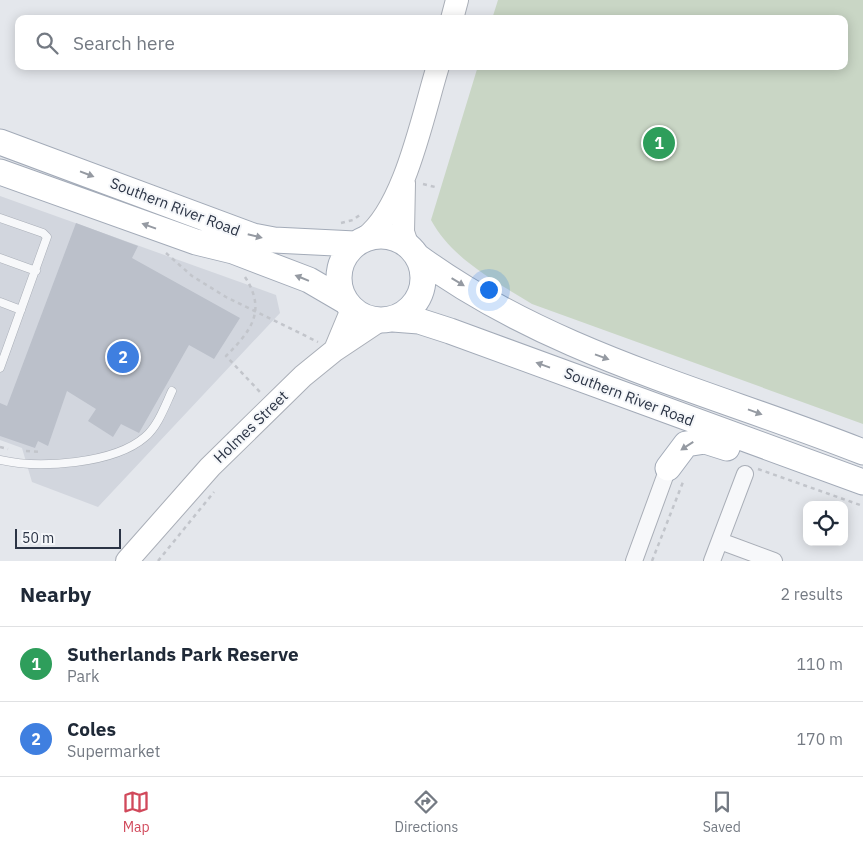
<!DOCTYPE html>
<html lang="en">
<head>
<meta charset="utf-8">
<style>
	:root { --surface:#fff; --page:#f2f2f3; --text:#1f2937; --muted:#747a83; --line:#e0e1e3; --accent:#d1495b }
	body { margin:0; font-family:"IBM Plex Sans",sans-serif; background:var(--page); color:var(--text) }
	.controls { position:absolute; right:15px; bottom:15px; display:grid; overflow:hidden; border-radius:10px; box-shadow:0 2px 12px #0003 }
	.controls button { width:45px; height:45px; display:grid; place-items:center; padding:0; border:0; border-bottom:1px solid var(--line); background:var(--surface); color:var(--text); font:25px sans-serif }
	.scale { position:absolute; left:15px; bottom:12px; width:106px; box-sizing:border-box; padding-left:5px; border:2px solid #2b3445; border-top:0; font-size:14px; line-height:18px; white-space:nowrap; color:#2b3445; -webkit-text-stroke:4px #f4f6f9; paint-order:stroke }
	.you { position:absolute; left:488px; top:289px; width:18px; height:18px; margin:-12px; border:4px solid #fff; border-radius:50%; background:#1a73e8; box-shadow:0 0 0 8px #1a73e833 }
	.badge { display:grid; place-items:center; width:32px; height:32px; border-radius:50%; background:var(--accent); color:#fff; font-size:16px; font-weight:700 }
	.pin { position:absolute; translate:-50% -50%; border:2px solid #fff; box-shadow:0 1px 5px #0006 }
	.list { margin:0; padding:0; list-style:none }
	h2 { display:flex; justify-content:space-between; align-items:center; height:65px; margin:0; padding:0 20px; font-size:21px }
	h2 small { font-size:16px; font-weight:400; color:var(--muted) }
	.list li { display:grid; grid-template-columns:32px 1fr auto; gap:15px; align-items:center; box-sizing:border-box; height:75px; padding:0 20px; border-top:1px solid var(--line) }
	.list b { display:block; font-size:19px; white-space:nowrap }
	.list p { margin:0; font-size:16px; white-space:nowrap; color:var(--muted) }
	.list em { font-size:16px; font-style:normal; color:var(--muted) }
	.icon { flex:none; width:28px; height:28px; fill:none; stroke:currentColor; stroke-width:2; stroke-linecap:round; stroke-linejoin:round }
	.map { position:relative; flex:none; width:863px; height:561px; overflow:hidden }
	.search { position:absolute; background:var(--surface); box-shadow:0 2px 12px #0003; left:15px; right:15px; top:15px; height:55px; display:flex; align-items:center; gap:12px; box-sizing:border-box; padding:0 18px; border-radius:10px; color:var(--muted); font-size:19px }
	.sheet { height:215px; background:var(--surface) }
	nav { display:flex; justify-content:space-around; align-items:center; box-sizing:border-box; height:70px; border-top:1px solid var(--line); background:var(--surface); font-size:14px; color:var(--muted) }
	nav a { display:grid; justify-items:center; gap:2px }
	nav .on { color:var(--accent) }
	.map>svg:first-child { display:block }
	.built { fill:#d2d6de }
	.green { fill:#c9d6c5 }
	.building { fill:#bbc0ca }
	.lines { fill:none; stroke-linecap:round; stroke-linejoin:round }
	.service-casing { stroke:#a9aeb7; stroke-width:9 }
	.minor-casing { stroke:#a9aeb7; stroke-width:18 }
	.secondary-casing { stroke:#a9aeb7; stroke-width:24 }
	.primary-casing { stroke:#a3abb8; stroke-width:27 }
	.path { stroke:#c2c5cb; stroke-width:2.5; stroke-dasharray:4 4; stroke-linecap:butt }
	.service { stroke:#f7f8fa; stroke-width:8 }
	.minor { stroke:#f7f8fa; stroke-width:16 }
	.secondary { stroke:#fff; stroke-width:22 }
	.primary { stroke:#fff; stroke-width:25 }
	.oneway { fill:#959aa2 }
	.labels { text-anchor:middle; stroke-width:4; stroke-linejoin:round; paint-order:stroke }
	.street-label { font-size:15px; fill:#2b3445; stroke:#f4f6f9 }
</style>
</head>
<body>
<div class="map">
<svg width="863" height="561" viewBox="0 0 863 561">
	<rect width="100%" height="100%" fill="#e4e7ec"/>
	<path class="built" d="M 0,196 L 276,295 L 280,313 L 98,507 L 32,482 L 22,448 L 0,440 Z"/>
	<path class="green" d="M 498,0 L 863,0 L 863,424 L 532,304 C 495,281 452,259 431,220 L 478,66 L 844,66 L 844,19 L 492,19 Z"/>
	<path class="building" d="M 76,223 L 138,246 L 132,258 L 240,318 L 214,359 L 189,345 L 139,433 L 121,424 L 113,437 L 88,421 L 96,409 L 67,391 L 48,446 L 38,441 L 35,448 L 0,436 L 0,403 L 7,406 Z"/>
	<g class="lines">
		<g class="service-casing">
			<path id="service" d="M 0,218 L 43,233 L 47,237 L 0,368
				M 0,258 L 36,271
				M 0,302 L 21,310
				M 0,460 C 39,469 114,464 145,437 C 158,426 165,406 172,391"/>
		</g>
		<g class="minor-casing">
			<path id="minor" d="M 720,541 L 774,561
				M 634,561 L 668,468
				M 712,561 L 745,474"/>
		</g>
		<g class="secondary-casing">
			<path id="secondary" d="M 452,19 L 457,0
				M 404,183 L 403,232 L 407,244
				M 365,238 C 405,208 423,114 438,66
				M 335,350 L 350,314 L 349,306
				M 127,561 L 210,467 L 303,376 L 335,350 L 380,320"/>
		</g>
		<g class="primary-casing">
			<path id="primary" d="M 0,142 L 253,236 L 274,240 L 355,244
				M 0,172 L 196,242 L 233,251 L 309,280 L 345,301
				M339 278a42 42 0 1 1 84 0a42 42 0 1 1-84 0Z
				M 417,256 C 550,354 712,392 863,452
				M 393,319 L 419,321 L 450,331 L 863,482
				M 668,468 L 686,444 L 705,441 L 727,448"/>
		</g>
		<path class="path" d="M 423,184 L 435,187
			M 341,223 L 353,220 L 361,214
			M 166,253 L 192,276 L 226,297 L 318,342
			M 245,277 C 267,311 251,331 226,356 L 260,392
			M 0,447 L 8,449
			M 26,451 L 40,452
			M 758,469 L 863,506
			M 158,561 L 214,492
			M 652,561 L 683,482"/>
		<use href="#service" class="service"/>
		<use href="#minor" class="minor"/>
		<use href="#secondary" class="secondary"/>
		<use href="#primary" class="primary"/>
	</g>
	<defs><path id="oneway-solid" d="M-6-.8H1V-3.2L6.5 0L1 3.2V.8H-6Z" transform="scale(1.25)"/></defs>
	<g class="oneway">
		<use href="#oneway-solid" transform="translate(87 174) rotate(21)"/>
		<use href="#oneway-solid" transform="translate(149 226) rotate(-160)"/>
		<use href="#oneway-solid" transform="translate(255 236) rotate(14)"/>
		<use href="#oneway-solid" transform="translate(302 278) rotate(-158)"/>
		<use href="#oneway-solid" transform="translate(458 282) rotate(31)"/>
		<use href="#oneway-solid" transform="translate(602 357) rotate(20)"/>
		<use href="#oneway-solid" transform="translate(543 365) rotate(-160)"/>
		<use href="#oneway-solid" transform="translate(755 412) rotate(20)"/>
		<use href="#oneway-solid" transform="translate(687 446) rotate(147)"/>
	</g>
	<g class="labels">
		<g class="street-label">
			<text transform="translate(175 207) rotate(21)" y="5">Southern River Road</text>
			<text transform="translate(629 397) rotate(21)" y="5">Southern River Road</text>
			<text transform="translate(251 427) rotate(-44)" y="5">Holmes Street</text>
		</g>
	</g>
</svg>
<div class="controls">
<button><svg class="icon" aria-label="locate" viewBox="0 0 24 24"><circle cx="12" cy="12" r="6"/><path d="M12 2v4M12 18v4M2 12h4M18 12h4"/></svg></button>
</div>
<div class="scale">50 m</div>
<div class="you"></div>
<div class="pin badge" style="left:659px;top:143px;background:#2e9e5b">1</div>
<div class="pin badge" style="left:123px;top:357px;background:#3f7fe0">2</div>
<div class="search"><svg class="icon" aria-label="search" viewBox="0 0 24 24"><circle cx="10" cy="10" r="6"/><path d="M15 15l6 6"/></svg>Search here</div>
</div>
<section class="sheet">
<h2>Nearby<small>2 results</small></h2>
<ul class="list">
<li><span class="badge" style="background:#2e9e5b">1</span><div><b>Sutherlands Park Reserve</b><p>Park</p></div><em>110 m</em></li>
<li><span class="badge" style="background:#3f7fe0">2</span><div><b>Coles</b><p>Supermarket</p></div><em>170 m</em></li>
</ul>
</section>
<nav>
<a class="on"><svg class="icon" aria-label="map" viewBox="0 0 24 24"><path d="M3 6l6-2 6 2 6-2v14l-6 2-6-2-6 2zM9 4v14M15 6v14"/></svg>Map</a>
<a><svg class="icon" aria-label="directions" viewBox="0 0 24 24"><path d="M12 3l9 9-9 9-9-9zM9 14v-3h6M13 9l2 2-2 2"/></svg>Directions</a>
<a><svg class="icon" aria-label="saved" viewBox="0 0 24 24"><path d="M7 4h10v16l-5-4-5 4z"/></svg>Saved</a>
</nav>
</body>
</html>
